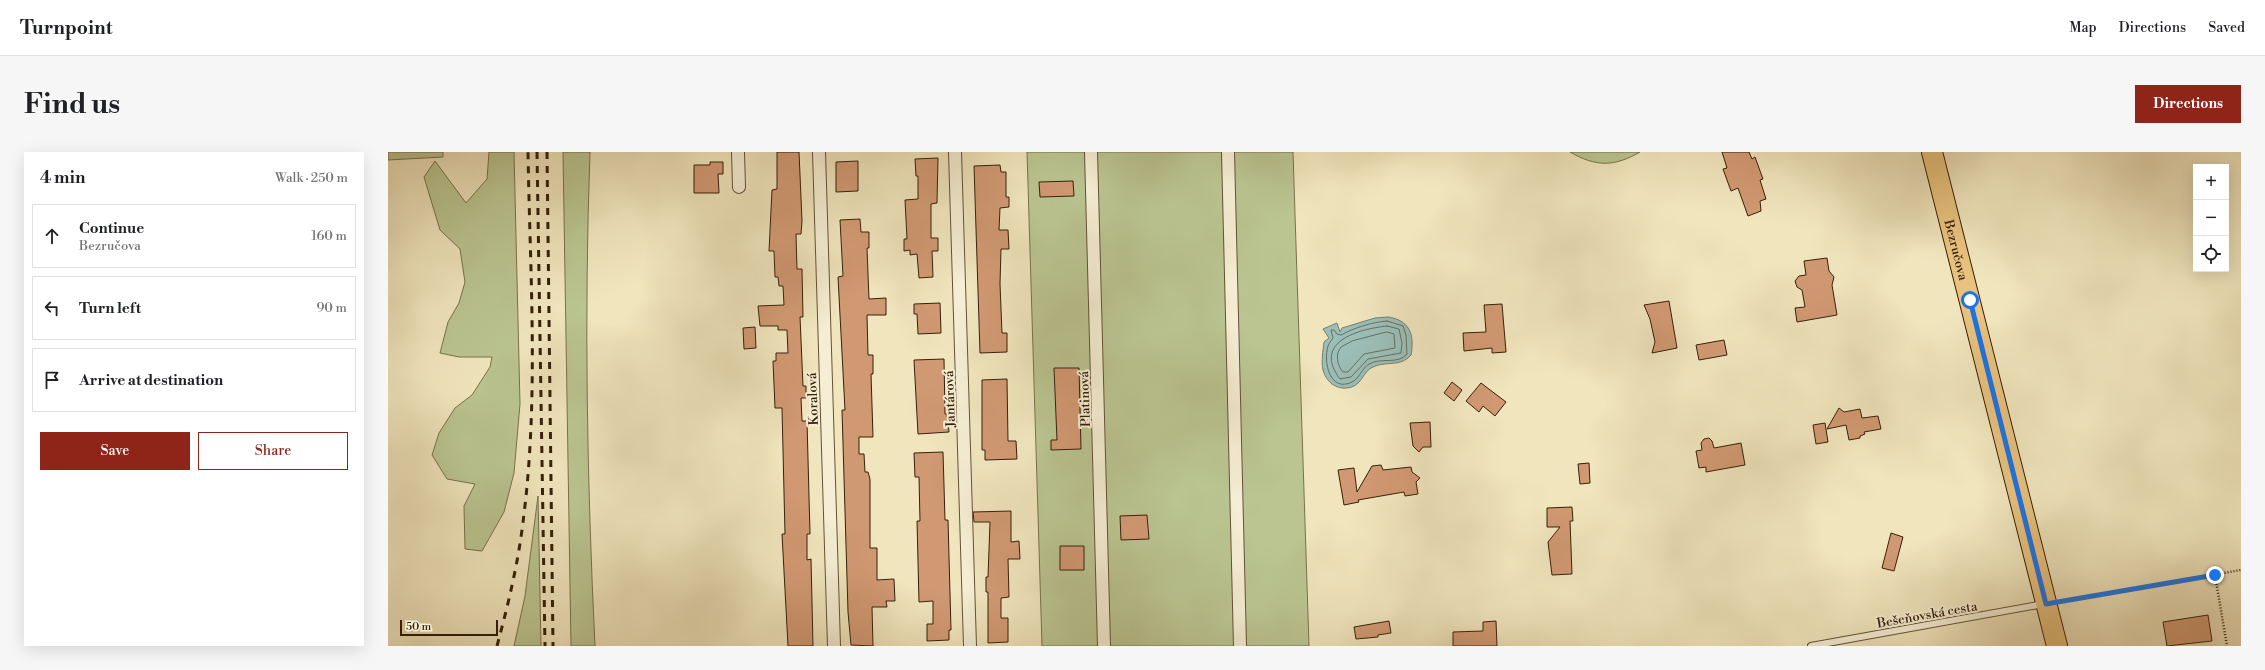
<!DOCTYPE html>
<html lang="en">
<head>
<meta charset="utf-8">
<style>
	:root { --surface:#fff; --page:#f6f6f6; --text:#202124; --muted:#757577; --line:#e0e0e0; --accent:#8f2418 }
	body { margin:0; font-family:"Libre Bodoni",serif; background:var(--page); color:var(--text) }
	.controls { position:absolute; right:12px; top:12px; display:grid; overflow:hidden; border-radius:0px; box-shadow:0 4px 16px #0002 }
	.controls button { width:36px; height:36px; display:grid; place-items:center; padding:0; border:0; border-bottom:1px solid var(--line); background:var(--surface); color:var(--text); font:20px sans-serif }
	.scale { position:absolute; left:12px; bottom:10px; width:98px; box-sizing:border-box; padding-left:4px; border:2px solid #362008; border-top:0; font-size:11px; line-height:14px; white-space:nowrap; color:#362008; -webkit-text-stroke:3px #f5eed4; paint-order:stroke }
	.stop { position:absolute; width:12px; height:12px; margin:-9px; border:3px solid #1a73e8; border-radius:50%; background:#fff }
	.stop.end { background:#1a73e8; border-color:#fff; box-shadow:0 1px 4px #0008 }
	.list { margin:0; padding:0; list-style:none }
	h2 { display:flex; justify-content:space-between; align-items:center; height:52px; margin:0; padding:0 16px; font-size:17px }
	h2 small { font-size:13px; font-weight:400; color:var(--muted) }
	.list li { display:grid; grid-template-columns:26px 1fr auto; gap:12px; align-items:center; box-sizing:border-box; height:64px; margin:0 8px 8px; padding:0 8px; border:1px solid var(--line); border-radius:0px }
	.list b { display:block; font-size:15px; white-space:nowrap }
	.list p { margin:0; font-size:13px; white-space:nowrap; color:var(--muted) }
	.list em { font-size:13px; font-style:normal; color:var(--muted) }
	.actions { display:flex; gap:8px; padding:12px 16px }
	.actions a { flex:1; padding:9px 0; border:1px solid var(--accent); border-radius:0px; text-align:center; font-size:14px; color:var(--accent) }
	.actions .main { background:var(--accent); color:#fff }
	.icon { flex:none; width:22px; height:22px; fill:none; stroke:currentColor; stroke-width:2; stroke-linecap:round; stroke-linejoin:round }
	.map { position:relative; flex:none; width:1853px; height:494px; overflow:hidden; border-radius:0px }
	header { display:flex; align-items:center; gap:24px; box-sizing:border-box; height:56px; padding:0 20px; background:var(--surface); border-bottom:1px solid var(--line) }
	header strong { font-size:19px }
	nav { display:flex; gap:22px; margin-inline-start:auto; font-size:14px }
	.intro { display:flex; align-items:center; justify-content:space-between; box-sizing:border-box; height:96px; padding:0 24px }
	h1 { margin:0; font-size:28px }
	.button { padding:10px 18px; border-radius:0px; background:var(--accent); color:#fff; font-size:14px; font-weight:700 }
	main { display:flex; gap:24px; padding:0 24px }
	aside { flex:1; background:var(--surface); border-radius:0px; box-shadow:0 4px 16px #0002 }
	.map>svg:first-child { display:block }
	.green { fill:#bac591; stroke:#78724c }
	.water { fill:#9bbeb7; stroke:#737f71 }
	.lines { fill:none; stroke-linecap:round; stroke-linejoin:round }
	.shore { stroke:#686f60; stroke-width:1 }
	.building { fill:#d19973; stroke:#362008 }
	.service-casing { stroke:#645135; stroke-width:8 }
	.minor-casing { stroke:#645135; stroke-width:14 }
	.primary-casing { stroke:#362008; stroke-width:22 }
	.path { stroke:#362008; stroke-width:2.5; stroke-dasharray:1 2; stroke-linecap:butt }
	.service { stroke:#f5eed4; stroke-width:6 }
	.minor { stroke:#f5eed4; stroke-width:12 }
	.primary { stroke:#e8c27e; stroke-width:20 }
	.rail { stroke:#362008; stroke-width:3; stroke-dasharray:7 7; stroke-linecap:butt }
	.route { stroke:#1a73e8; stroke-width:5 }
	.labels { text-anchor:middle; stroke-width:4; stroke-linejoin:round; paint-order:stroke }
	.street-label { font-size:13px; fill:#362008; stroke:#f5eed4 }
</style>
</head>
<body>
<header>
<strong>Turnpoint</strong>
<nav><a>Map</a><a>Directions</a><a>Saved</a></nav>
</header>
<div class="intro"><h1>Find us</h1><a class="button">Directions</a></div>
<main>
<aside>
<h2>4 min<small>Walk · 250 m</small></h2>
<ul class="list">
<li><svg class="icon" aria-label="ahead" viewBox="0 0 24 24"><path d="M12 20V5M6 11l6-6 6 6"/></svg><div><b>Continue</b><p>Bezručova</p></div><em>160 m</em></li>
<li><svg class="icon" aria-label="left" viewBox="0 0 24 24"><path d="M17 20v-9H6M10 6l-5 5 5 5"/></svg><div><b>Turn left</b></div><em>90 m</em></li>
<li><svg class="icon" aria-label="arrive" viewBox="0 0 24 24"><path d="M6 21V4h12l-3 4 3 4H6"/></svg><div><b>Arrive at destination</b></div></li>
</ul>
<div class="actions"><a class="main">Save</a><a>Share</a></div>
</aside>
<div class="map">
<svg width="1853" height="494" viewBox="0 0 1853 494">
	<rect width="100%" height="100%" fill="#f0e5bd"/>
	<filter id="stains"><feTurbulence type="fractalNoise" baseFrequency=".005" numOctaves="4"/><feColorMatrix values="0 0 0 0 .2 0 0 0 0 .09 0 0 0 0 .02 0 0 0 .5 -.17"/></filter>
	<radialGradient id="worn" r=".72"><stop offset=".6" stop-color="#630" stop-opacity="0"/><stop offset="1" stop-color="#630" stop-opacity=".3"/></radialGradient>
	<path class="green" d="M 0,0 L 55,0 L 55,5 L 0,8 Z
		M 101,0 L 126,0 L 132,252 L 126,321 L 116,360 L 94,399 L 77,397 L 76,354 L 87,332 L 59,327 L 44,303 L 51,281 L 67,256 L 84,243 L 102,215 L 104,205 L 71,205 L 52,201 L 60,170 L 71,151 L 77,130 L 72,97 L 52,78 L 36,25 L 47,9 L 78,51 L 99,27 Z
		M 175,0 L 202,0 C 196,164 199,330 207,494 L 183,494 Z
		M 639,0 L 905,0 L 921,494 L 654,494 Z
		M 1182,0 L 1252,0 C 1226,15 1208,15 1182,0 Z
		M 150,344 L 153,494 L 126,494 L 137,444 Z"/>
	<path class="water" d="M 1000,165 C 1021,168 1027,182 1023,203 C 1012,216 997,208 983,216 C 976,220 974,230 966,234 C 953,240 939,233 935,218 C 933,209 935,199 936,190 L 941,186 L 935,177 L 949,171 L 952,180 L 954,176 L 987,166 Z"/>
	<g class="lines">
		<path class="shore" d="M 999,169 L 1015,174 L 1018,183 L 1019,202 C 1010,213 993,205 981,212 C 974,216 971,227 964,230 C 942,241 935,210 940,194 C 941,191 943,189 945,186 L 943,178 L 946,178 L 949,182 L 953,183 C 966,176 984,170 999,169 Z
			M 999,174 L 1011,177 L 1014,191 L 1013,201 L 980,207 L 963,225 L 952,227 C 924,190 970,177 999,174 Z
			M 999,180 L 1006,182 L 1007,196 L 976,202 L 960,220 L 955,220 C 949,213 947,202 953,195 L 964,189 Z"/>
	</g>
	<path class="building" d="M 389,0 L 411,0 L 414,69 L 413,82 L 408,82 L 409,117 L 414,117 L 415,165 L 412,165 L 415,234 L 418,234 L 418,246 L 413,246 L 414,269 L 419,269 L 422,382 L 419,382 L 419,408 L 423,407 L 425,494 L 400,494 L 394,382 L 397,382 L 394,256 L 387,256 L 385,209 L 388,209 L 388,201 L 400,201 L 399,178 L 390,178 L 390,174 L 372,174 L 370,154 L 396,153 L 395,134 L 391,134 L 390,125 L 387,125 L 386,99 L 381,99 L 384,38 L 389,37 Z
		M 1334,0 L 1361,0 L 1364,7 L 1367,5 L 1375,27 L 1372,28 L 1378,47 L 1372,49 L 1373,59 L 1360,64 L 1350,36 L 1343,39 L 1335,17 L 1339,16 Z
		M 550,6 L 549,51 L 543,52 L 543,86 L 550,86 L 550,99 L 544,99 L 545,125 L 531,126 L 529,102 L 522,103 L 522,98 L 516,99 L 516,87 L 519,87 L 517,48 L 530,47 L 530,24 L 528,24 L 527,7 Z
		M 470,9 L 470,39 L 448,40 L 448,10 Z
		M 322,10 L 335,10 L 335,22 L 330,22 L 331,41 L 306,41 L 306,13 L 322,13 Z
		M 612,13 L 613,20 L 618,20 L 618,45 L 621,45 L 621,55 L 612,56 L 611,78 L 620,78 L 621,97 L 613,97 L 612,132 L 614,181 L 619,181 L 619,200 L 592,201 L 586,14 Z
		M 685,29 L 686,44 L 652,45 L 651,30 Z
		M 472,67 L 473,80 L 481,80 L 481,96 L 479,96 L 481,147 L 498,146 L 498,163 L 479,163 L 480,203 L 485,203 L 485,222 L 483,222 L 485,285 L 471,285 L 471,302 L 476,302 L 477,320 L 480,320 L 482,327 L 482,396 L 489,396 L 489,428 L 506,427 L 507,449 L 498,449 L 499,455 L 484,455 L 485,494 L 463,493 L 460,460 L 454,258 L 457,258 L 450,125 L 455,124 L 452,68 Z
		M 1439,106 L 1441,119 L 1446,125 L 1444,133 L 1449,163 L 1409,170 L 1407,156 L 1417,155 L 1414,138 L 1409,135 L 1407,129 L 1411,124 L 1418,123 L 1416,109 Z
		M 1281,149 L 1289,196 L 1264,201 L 1267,190 L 1262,167 L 1256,153 Z
		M 552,151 L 553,181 L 530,182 L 529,162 L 526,162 L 526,152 Z
		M 1114,152 L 1118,200 L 1104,201 L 1104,196 L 1076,199 L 1075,181 L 1098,180 L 1096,153 Z
		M 367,175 L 368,196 L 356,197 L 355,176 Z
		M 1336,188 L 1339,203 L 1311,208 L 1308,193 Z
		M 556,207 L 557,262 L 559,262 L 561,280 L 530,282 L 526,208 Z
		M 666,216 L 691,216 L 693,297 L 663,298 L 663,288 L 669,288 Z
		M 619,227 L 620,289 L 628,289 L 629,307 L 597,308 L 597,298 L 594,298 L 594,228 Z
		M 1064,230 L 1074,238 L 1066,249 L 1056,241 Z
		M 1093,231 L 1118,250 L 1107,264 L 1095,254 L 1091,260 L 1078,249 Z
		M 1451,256 L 1456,260 L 1472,257 L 1474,266 L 1490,264 L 1493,277 L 1476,280 L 1477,282 L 1472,284 L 1472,286 L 1461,288 L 1458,273 L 1439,277 Z
		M 1042,270 L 1043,295 L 1035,295 L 1031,300 L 1025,294 L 1022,271 Z
		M 1437,271 L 1440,290 L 1428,292 L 1425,273 Z
		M 1321,286 L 1324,289 L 1326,296 L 1353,291 L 1357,313 L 1318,320 L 1318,315 L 1311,316 L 1308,299 L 1314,298 L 1313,291 L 1316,287 Z
		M 555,300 L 557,368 L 560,368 L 563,478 L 561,478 L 561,488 L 539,489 L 539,472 L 545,472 L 545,449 L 531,450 L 529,369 L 532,369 L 531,325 L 527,325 L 526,301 Z
		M 1201,311 L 1202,331 L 1192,332 L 1190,312 Z
		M 993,313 L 995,318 L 1023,315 L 1024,320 L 1032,326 L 1028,330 L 1030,342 L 1017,344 L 1016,340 L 970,348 L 971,350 L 956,353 L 950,318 L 966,316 L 969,340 L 984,314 Z
		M 1184,355 L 1185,369 L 1182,369 L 1184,422 L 1164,423 L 1160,390 L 1172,375 L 1159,375 L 1159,356 Z
		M 623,359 L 623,390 L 631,389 L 632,407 L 620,407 L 621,445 L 613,446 L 613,466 L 620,466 L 620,490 L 600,491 L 600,440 L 598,440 L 598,425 L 600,425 L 602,370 L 586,370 L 585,360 Z
		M 759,363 L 761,387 L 733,388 L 732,364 Z
		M 1503,381 L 1515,385 L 1506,419 L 1494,416 Z
		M 672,394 L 696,394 L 696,418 L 672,418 Z
		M 1820,463 L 1824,489 L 1779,494 L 1775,470 Z
		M 1001,469 L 1003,481 L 990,483 L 990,485 L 968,487 L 966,475 Z
		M 1108,469 L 1109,494 L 1065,494 L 1065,480 L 1095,479 L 1095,470 Z"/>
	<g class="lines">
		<g class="service-casing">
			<path id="service" d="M 1423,494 L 1656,452"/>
		</g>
		<g class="minor-casing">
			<path id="minor" d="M 350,0 L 351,35
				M 431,0 L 446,494
				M 567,0 L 582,494
				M 703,0 L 716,494
				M 840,0 L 852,494"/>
		</g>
		<g class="primary-casing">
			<g id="primary">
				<path id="s1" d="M 1544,0 L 1669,494"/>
			</g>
		</g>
		<path class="path" d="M 1827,423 L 1839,494
			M 1674,449 L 1853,418"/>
		<use href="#service" class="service"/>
		<use href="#minor" class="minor"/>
		<use href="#primary" class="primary"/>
		<path class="rail" d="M 149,0 L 157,494
			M 159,0 L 165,494
			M 109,494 C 120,453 130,412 135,370 C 151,248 142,123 140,0"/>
	</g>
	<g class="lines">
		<path class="route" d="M 1582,148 L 1658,452 L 1827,423"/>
	</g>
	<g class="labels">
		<g class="street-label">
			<text dy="5" stroke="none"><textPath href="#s1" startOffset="101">Bezručova</textPath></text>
			<text transform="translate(424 247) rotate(-92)" y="5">Koralová</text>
			<text transform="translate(561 247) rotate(-92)" y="5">Jantárová</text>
			<text transform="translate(696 247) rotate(-92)" y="5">Platinová</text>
			<text transform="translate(1539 462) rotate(-10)" y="5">Bešeňovská cesta</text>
		</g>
	</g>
	<rect width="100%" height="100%" filter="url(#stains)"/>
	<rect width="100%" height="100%" fill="url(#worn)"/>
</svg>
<div class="controls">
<button>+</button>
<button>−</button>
<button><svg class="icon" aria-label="locate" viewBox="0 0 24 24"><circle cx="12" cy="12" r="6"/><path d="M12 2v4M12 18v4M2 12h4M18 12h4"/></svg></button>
</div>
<div class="scale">50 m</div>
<div class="stop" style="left:1582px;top:148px"></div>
<div class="stop end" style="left:1827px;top:423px"></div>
</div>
</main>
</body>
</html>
